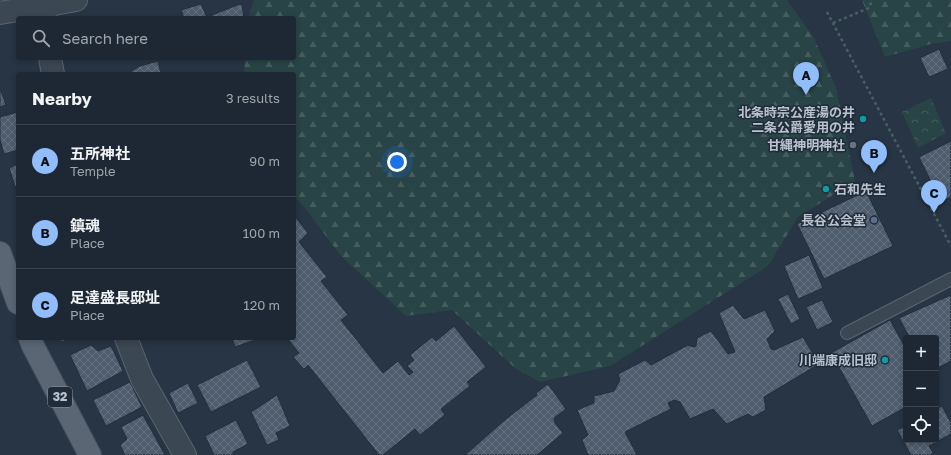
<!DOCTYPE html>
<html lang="en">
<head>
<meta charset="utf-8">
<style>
	:root { --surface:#1d2834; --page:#2a3440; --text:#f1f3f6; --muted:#a0a6ac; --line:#3b444f; --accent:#91bdfb }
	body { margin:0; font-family:"Golos Text","Noto Sans JP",sans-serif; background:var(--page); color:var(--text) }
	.controls { position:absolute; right:12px; bottom:12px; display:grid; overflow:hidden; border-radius:4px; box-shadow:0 2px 6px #0003 }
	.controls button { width:36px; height:36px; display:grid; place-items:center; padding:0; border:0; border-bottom:1px solid var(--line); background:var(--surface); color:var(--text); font:20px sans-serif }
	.you { position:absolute; left:397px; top:162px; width:14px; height:14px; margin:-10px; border:3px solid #fff; border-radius:50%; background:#1a73e8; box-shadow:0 0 0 6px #1a73e833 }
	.badge { display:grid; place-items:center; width:26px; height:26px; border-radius:50%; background:var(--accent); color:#111; font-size:13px; font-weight:700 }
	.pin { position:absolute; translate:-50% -33px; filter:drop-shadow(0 1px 2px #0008) }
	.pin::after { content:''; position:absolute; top:21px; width:14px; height:12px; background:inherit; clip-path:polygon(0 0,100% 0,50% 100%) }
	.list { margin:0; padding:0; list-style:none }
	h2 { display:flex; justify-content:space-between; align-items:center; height:52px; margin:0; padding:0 16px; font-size:17px }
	h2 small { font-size:13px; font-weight:400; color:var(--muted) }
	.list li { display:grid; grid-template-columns:26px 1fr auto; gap:12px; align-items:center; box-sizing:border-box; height:72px; padding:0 16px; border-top:1px solid var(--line) }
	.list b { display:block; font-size:15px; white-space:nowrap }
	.list p { margin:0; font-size:13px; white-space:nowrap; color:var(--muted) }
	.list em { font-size:13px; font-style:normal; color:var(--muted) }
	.icon { flex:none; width:22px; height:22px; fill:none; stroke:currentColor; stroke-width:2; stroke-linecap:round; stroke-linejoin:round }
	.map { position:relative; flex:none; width:951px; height:455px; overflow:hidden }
	.search { position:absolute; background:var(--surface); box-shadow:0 2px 6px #0003; left:16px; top:16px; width:280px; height:44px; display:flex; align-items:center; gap:10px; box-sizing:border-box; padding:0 14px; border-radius:4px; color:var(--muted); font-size:15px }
	.panel { position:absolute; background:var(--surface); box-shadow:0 2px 6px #0003; left:16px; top:72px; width:280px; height:268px; border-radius:4px }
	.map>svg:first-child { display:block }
	.forest { fill:url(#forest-firs) }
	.park { fill:url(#park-crowns) }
	.building { fill:url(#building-cross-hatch); stroke:#222e3c }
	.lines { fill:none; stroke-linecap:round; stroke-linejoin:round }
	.lane-casing { stroke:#5a6572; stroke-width:14 }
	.street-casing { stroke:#5a6572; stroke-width:24 }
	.primary-casing { stroke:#45505e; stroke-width:24 }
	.path { stroke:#486062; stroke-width:2.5; stroke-dasharray:3 3; stroke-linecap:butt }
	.lane { stroke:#3c4754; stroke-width:12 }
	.street { stroke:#3c4754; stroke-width:22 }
	.primary { stroke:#5a6674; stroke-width:22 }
	.culture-dot { fill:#0f9aa8; stroke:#202c3a; stroke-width:1.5 }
	.worship-dot { fill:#6b7280; stroke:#202c3a; stroke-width:1.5 }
	.service-dot { fill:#5c6f8a; stroke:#202c3a; stroke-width:1.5 }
	.labels { text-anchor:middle; stroke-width:3; stroke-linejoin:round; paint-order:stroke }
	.shield { fill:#202c3a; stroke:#8b95a2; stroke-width:1 }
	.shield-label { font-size:12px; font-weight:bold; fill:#b9c2ce }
	.poi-label { font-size:13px; font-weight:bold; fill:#b9c2ce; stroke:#202c3a; text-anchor:end }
</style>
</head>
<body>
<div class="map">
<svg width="951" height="455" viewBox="0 0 951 455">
	<defs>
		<pattern id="forest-firs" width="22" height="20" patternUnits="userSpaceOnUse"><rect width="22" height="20" fill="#294446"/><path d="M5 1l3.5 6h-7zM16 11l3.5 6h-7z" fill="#465d60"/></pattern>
		<pattern id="park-crowns" width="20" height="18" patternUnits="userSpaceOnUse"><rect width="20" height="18" fill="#294446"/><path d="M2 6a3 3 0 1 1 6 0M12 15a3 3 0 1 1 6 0" fill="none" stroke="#465d60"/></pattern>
		<pattern id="building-cross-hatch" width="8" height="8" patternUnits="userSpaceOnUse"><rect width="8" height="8" fill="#4e5c6e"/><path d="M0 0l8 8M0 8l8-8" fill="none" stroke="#657282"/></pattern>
	</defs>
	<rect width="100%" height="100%" fill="#273545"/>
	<path class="forest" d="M 254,0 L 787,0 L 814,38 L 836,88 L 855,181 L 798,217 L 768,266 L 610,366 L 540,382 L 515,368 L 452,310 L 406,316 L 341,256 L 301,203 L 294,196 L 294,74 L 244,74 L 245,58 L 294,58 L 294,18 L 248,18 Z
		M 862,0 L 951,0 L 951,41 L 931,44 L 885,57 Z"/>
	<path class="park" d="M 931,98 L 946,133 L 918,148 L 902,112 Z"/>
	<path class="building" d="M 201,4 L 207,17 L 240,4 L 242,5 L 244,18 L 184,18 L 181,10 Z
		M 939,49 L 948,69 L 929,77 L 920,58 Z
		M 158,61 L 161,74 L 127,74 L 140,66 Z
		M 0,88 L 6,105 L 0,107 Z
		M 18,112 L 18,150 L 4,154 L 0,140 L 0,117 Z
		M 951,141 L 951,197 L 941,202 L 919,157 Z
		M 18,164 L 18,195 L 9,168 Z
		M 866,191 L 893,246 L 824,279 L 797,224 Z
		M 294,215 L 308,233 L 299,242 L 327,277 L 321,281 L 348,315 L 341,320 L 383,373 L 398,361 L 409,375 L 413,372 L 407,366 L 414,360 L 410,355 L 432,337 L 436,341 L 454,326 L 486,367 L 467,382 L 470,386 L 441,409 L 445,415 L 420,435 L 415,429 L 383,455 L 379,455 L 308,365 L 304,369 L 293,357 L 299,353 L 287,338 L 294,338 Z
		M 809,255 L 823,288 L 798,299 L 784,266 Z
		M 788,294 L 800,319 L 791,324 L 778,299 Z
		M 951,295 L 951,361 L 936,369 L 936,338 L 910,338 L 899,318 Z
		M 822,300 L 833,322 L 817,330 L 806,307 Z
		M 733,305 L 744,319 L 765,310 L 775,331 L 767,339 L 771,349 L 774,350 L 803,337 L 819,364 L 764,397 L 766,410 L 753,417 L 748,414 L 727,424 L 713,409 L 690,419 L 680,402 L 674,400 L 668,403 L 671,409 L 625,432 L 637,455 L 588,455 L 582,440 L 588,435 L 577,410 L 594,403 L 594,396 L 614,391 L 620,380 L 618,374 L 645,360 L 651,365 L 688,345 L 693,347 L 696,346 L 697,338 L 711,331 L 728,354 L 735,352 L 719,313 Z
		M 890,320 L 906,349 L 906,407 L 872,426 L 831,353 Z
		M 232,338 L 254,338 L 255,340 L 235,347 Z
		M 91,345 L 98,351 L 111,346 L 123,371 L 87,391 L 70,355 Z
		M 247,360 L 261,387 L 211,412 L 197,385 Z
		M 130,382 L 142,407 L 106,426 L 93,400 Z
		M 188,383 L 198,403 L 178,413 L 169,393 Z
		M 548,384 L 566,409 L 554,418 L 555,423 L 563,433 L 537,455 L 465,455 L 506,419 L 537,395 L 536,393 Z
		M 277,395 L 290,426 L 276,433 L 279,440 L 267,445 L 251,412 Z
		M 942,406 L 951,423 L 951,434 L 929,446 L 933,453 L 930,455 L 911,455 L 897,430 L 906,426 L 906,440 L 936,440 L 936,409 Z
		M 143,415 L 165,455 L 125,455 L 120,445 L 127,439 L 121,427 Z
		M 236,420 L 248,444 L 233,452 L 233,455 L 214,455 L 205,436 Z"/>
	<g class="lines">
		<g class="lane-casing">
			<path id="lane" d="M 847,333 L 951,279"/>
		</g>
		<g class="street-casing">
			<path id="street" d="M 0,13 L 43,6 L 45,0
				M 45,17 L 43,6 L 76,0
				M 50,58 L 53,74
				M 126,338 L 142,379 L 185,455"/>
		</g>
		<g class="primary-casing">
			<path id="primary" d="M 0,253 L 18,303
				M 30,338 L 33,346 L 90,455"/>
		</g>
		<path class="path" d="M 827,12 L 951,246
			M 833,23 L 869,8 L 872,0
			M 61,340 L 70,338"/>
		<use href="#lane" class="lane"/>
		<use href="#street" class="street"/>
		<use href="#primary" class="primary"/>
	</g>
	<g class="culture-dot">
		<circle cx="863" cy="119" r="4"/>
		<circle cx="826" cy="189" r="4"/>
		<circle cx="885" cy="360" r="4"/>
	</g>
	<circle class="worship-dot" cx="853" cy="145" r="4"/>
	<circle class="service-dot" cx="874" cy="220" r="4"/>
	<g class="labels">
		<rect class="shield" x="48" y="387" width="24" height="20" rx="3"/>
		<g class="shield-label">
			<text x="60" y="401">32</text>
		</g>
		<g class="poi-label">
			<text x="855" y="117">北条時宗公産湯の井<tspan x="855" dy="15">二条公爵愛用の井</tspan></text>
			<text x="845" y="150">甘縄神明神社</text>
			<text x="834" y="194" text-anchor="start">石和先生</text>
			<text x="866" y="225">長谷公会堂</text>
			<text x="877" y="365">川端康成旧邸</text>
		</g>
	</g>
</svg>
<div class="controls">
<button>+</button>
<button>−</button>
<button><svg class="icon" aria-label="locate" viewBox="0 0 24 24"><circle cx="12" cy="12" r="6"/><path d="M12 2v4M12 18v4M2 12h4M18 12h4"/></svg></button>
</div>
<div class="you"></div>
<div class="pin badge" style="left:806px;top:95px">A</div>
<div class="pin badge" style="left:874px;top:173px">B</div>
<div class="pin badge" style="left:934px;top:213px">C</div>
<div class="search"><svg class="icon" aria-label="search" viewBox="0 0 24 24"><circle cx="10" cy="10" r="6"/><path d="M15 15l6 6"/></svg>Search here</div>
<section class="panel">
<h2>Nearby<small>3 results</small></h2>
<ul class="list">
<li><span class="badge">A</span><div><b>五所神社</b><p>Temple</p></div><em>90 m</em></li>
<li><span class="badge">B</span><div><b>鎮魂</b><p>Place</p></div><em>100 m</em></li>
<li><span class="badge">C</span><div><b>足達盛長邸址</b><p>Place</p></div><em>120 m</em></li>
</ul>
</section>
</div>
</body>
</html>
